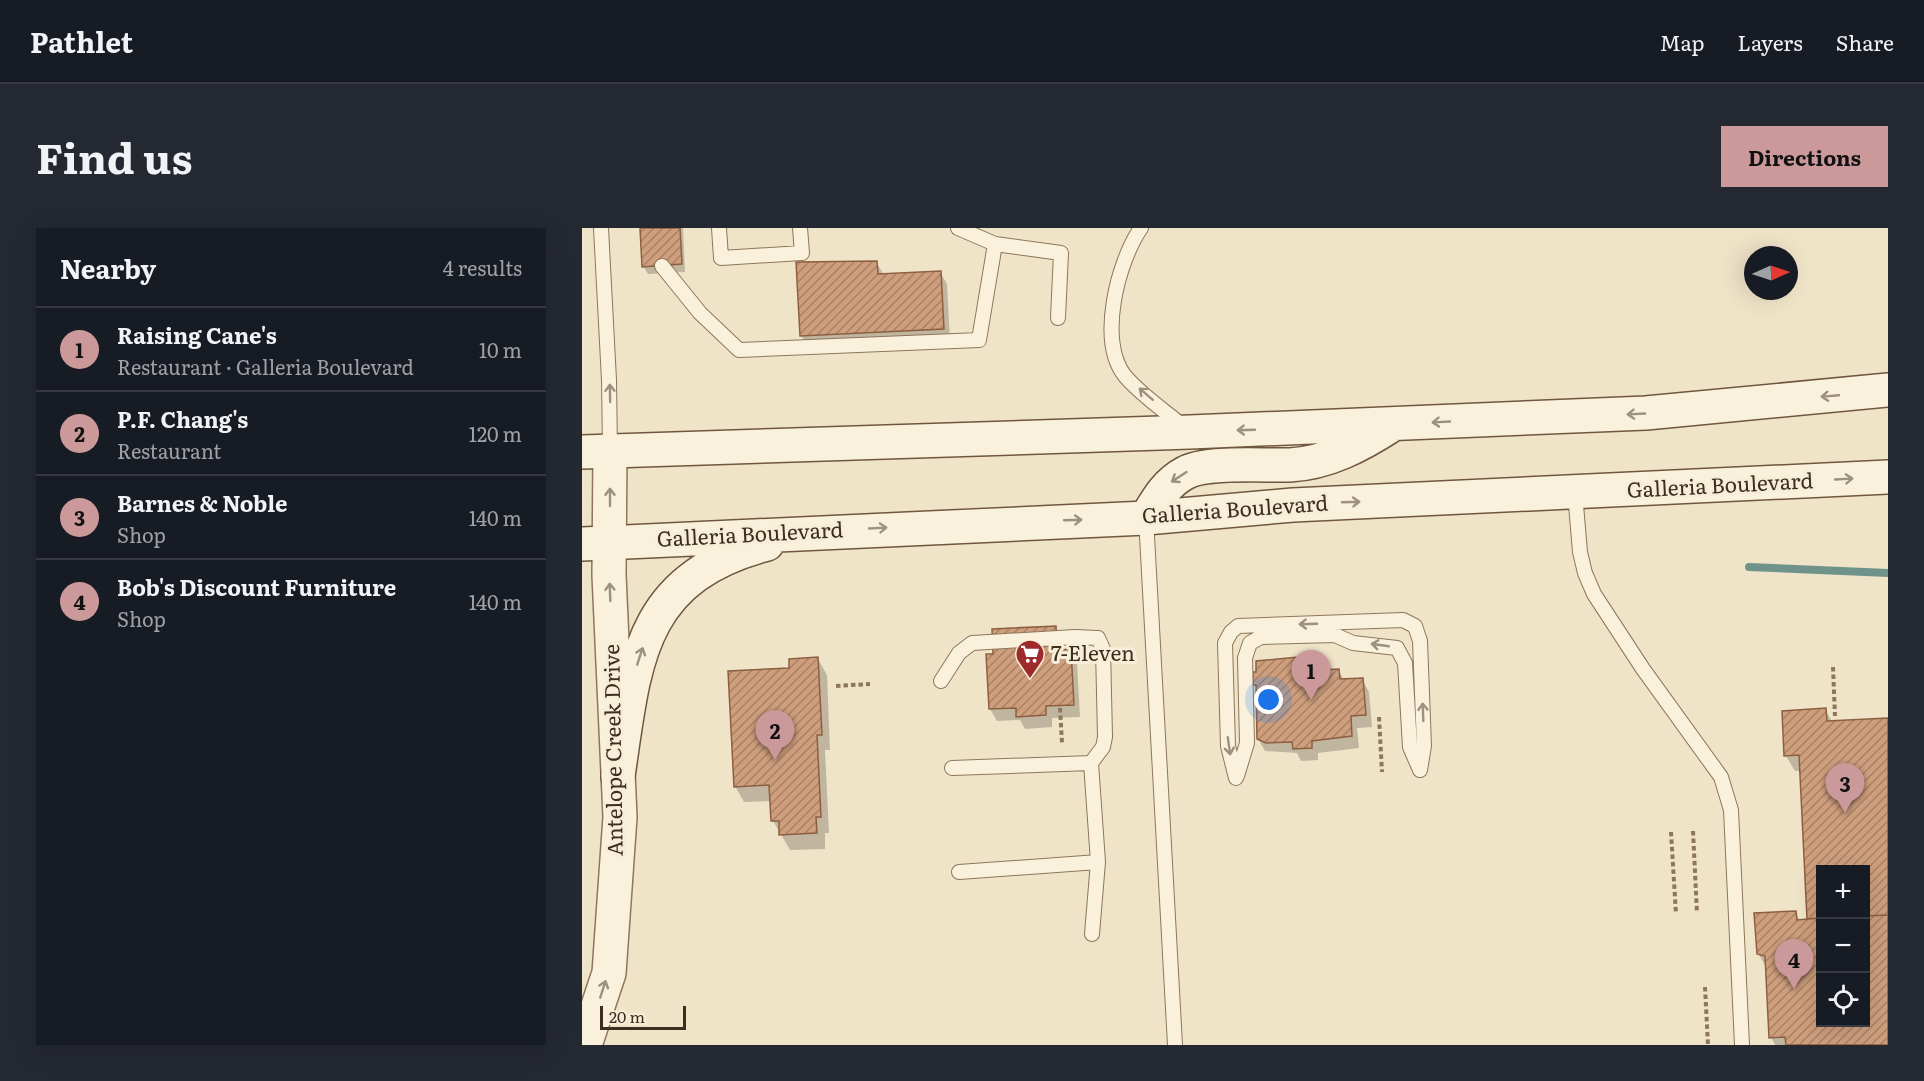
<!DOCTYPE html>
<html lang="en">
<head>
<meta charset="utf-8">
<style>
	:root { --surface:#171b24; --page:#242831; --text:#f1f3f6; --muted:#9ea1a6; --line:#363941; --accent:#cc999b }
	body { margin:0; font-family:Literata,serif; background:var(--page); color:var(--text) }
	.controls { position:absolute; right:18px; bottom:18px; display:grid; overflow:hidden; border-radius:0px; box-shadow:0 6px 24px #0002 }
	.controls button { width:54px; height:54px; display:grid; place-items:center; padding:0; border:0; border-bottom:2px solid var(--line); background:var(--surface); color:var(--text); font:30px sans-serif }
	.compass { position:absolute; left:1162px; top:18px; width:54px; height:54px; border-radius:50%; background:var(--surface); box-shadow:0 6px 24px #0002; rotate:87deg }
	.scale { position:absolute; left:18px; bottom:15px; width:86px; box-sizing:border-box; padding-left:6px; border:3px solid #3d2e20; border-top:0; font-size:16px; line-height:21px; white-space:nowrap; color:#3d2e20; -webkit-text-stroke:4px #f7eed8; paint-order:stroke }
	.you { position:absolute; left:687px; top:472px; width:21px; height:21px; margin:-15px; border:4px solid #fff; border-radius:50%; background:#1a73e8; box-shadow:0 0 0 9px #1a73e833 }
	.badge { display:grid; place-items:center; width:39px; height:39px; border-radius:50%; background:var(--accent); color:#111; font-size:20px; font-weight:700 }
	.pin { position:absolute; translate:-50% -50px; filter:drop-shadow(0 2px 3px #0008) }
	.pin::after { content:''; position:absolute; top:32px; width:21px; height:18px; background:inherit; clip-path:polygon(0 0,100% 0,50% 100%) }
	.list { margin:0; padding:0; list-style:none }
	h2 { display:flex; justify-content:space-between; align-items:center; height:78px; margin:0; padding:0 24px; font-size:26px }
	h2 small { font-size:20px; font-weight:400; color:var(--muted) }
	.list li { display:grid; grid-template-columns:39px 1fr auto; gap:18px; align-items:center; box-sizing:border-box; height:84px; padding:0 24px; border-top:2px solid var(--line) }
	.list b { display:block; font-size:22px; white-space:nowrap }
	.list p { margin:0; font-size:20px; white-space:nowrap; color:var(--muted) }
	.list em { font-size:20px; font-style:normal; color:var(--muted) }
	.icon { flex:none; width:33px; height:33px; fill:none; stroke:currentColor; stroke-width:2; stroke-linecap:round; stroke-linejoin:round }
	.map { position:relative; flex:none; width:1306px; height:817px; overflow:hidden; border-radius:0px }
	header { display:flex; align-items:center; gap:36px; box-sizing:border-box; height:84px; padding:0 30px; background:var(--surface); border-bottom:2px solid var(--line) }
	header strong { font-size:28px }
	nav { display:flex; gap:33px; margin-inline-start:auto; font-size:21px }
	.intro { display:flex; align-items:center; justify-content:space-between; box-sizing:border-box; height:144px; padding:0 36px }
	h1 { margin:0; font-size:42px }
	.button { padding:15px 27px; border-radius:0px; background:var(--accent); color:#111; font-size:21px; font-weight:700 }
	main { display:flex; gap:36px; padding:0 36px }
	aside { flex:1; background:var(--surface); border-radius:0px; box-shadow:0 6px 24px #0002 }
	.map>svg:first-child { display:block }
	.shadow { fill:#0003; fill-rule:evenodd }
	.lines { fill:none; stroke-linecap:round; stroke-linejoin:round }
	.stream { stroke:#6f938a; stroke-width:8 }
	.building { fill:url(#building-hatch); stroke:#8d5f41; stroke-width:1.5 }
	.service-casing { stroke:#8d765c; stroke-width:16 }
	.tertiary-casing { stroke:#8d765c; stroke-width:36 }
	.secondary-casing { stroke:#6f573f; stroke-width:36 }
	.path { stroke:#8d765c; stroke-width:4; stroke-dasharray:4.5 3; stroke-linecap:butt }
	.service { stroke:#faf1dc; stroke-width:14 }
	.tertiary { stroke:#faf1dc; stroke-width:33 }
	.secondary { stroke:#faf1dc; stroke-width:33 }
	.oneway { stroke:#9c907e }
	.labels { text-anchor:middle; stroke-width:6; stroke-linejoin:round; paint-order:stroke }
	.street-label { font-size:21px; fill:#3d2e20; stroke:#f7eed8 }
	.poi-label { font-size:21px; fill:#3d2e20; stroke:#f7eed8; text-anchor:start }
</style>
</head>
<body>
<header>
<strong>Pathlet</strong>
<nav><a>Map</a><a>Layers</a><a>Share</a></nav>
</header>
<div class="intro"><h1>Find us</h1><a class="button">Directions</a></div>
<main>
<aside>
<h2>Nearby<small>4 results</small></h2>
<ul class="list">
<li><span class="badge">1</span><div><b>Raising Cane's</b><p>Restaurant · Galleria Boulevard</p></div><em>10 m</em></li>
<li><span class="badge">2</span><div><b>P.F. Chang's</b><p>Restaurant</p></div><em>120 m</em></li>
<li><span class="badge">3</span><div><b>Barnes &amp; Noble</b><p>Shop</p></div><em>140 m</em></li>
<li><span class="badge">4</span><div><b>Bob's Discount Furniture</b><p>Shop</p></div><em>140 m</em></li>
</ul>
</aside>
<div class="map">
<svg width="1306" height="817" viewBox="0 0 1306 817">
	<defs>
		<pattern id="building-hatch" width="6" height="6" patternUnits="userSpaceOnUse" patternTransform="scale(1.5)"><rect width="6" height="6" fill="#cf9f7d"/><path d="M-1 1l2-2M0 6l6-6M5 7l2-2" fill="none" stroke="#a98266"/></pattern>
	</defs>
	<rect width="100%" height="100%" fill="#f0e4c8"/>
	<path class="shadow" d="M 59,0 L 101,0 L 103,44 L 66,46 L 61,38 Z
		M 294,34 L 302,47 L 358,44 L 365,56 L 368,113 L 226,119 L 219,107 Z
		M 473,399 L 480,412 L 481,423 L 488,422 L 495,435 L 498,489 L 470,490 L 470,499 L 443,501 L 438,492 L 415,493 L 408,481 L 413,428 Z
		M 236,431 L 245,447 L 248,522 L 243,522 L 247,605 L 243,605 L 243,621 L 208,622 L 191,593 L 190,573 L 162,574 L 153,558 L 209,441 Z
		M 716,431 L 723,443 L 756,442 L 762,452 L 780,451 L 787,464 L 790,499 L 775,500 L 777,520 L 736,525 L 736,532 L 719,533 L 715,525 L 683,523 L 676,511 L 676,462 L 673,457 Z
		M 1243,482 L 1251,495 L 1306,492 L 1306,817 L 1193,817 L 1189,809 L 1185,741 L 1176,725 L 1213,684 L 1218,693 L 1226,693 L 1219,543 L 1213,543 L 1204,528 ZM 1238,642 L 1284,642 L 1284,794 L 1238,794 Z"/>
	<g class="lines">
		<path class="stream" d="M 1167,339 L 1306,345"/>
	</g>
	<path class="building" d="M 58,0 L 98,0 L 100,36 L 60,39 Z
		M 295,33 L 296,46 L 359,43 L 362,101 L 218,108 L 214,34 Z
		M 474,398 L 475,422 L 489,421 L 492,477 L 464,478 L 464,487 L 434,489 L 434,480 L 407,481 L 404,426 L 411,426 L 410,401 Z
		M 236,429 L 240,507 L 235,507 L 239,589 L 234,589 L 235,605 L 197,607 L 197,593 L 189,593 L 187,557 L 152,559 L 146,443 L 207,440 L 207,431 Z
		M 716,429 L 717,443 L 757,441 L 758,451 L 781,450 L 784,487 L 769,488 L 770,508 L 730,513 L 730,520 L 711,521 L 710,514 L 684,515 L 675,511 L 674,457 L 671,457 L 671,444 L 674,444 L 674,433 Z
		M 1244,480 L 1245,493 L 1306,490 L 1306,687 L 1284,688 L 1284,642 L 1238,642 L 1238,690 L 1225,691 L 1217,527 L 1202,528 L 1200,483 Z
		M 1214,683 L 1215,692 L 1238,690 L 1238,794 L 1284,794 L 1284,688 L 1306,687 L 1306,817 L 1204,817 L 1203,809 L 1187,810 L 1183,728 L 1175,726 L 1172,685 Z"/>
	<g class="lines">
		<g class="service-casing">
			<path id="service" d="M 19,0 L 27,152 L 28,223
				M 137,0 L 139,30 L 220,25 L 218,0
				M 559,0 C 536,33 515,113 543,148 C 559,167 583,183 602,199
				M 413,16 L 479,25 L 476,90
				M 80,38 L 118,85 L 157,122 L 397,112 L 413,16 L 376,0
				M 993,265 L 998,324 L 1003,345 L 1012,366 L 1061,441 L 1139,549 L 1149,582 L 1160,817
				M 564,290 L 593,817
				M 359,453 L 377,425 L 390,415 L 493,409 L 516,410 L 521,421 L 523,509 L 521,519 L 509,535
				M 370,540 L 509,535 L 516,634 L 510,706
				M 655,548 L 665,515 L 663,430 L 668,415 L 679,409 L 753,407 L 771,415 L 815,420 L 823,435 L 828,519 L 838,542
				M 654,550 L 646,518 L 643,415 L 649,404 L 656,398 L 821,392 L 833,398 L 838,413 L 842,518 L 838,542
				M 377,644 L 516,634"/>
		</g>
		<g class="tertiary-casing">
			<path id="tertiary" d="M 3,817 L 27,745 L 38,589 L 27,347 L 28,223"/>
		</g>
		<g class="secondary-casing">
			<path id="secondary" d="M 0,224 L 608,204 L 1064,185 L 1306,162
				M 564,290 C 575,272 584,255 603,245 C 624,233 682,238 708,237 C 746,235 779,217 810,197
				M 0,316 L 564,290 L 711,277 L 1306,249
				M 36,548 C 53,433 56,350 185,316"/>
		</g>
		<path class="path" d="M 1251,439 L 1253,488
			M 254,458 L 288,456
			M 478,480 L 480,515
			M 797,489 L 800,544
			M 1111,603 L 1115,685
			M 1089,604 L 1094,686
			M 1123,759 L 1126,817"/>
		<use href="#service" class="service"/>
		<use href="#tertiary" class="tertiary"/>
		<use href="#secondary" class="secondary"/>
	</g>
	<defs><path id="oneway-shaft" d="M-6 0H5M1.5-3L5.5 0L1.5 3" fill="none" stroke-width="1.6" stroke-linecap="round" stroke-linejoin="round" transform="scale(1.5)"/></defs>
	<g class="oneway">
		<use href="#oneway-shaft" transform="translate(28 165) rotate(-91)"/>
		<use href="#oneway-shaft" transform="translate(564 166) rotate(-139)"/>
		<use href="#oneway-shaft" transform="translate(1248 168) rotate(175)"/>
		<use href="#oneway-shaft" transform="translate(1054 186) rotate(177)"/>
		<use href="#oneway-shaft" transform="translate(859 194) rotate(177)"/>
		<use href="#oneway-shaft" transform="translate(664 202) rotate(178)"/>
		<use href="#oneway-shaft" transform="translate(597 249) rotate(147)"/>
		<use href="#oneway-shaft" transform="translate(1262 251) rotate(-3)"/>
		<use href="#oneway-shaft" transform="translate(28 269) rotate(-90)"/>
		<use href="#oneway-shaft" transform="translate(769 274) rotate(-2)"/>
		<use href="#oneway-shaft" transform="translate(491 292) rotate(-2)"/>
		<use href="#oneway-shaft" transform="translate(296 300) rotate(-3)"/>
		<use href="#oneway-shaft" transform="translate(28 364) rotate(-92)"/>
		<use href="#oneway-shaft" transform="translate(726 396) rotate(178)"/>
		<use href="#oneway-shaft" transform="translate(798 417) rotate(-172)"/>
		<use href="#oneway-shaft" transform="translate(58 428) rotate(-72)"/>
		<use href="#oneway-shaft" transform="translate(841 484) rotate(-92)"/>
		<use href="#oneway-shaft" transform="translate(647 518) rotate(82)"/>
		<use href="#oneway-shaft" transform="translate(21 761) rotate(-72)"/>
	</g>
	<defs>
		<g id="supermarket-pin" transform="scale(1.5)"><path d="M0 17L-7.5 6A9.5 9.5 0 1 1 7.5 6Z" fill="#9e2a2b" stroke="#f7eed8"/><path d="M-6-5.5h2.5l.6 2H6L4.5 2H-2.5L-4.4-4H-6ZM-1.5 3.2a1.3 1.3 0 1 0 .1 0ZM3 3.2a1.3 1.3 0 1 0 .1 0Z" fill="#fff"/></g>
	</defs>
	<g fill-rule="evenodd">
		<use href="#supermarket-pin" x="448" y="426"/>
	</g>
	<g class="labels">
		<g class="street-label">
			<text transform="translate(1138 258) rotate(-3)" y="7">Galleria Boulevard</text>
			<text transform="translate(653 282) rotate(-4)" y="7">Galleria Boulevard</text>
			<text transform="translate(168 307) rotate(-3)" y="7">Galleria Boulevard</text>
			<text transform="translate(32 522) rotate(-91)" y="7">Antelope Creek Drive</text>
		</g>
		<g class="poi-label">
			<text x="469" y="433">7-Eleven</text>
		</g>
	</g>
</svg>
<div class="controls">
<button>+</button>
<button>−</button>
<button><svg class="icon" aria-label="locate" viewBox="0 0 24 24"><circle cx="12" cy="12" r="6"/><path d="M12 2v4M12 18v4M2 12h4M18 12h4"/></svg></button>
</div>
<svg class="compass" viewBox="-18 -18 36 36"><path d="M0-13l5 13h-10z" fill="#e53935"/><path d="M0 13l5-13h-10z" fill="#9ea1a6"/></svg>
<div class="scale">20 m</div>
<div class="you"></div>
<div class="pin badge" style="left:729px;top:472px">1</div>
<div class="pin badge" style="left:193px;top:532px">2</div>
<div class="pin badge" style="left:1263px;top:585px">3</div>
<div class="pin badge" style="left:1212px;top:761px">4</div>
</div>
</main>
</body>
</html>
